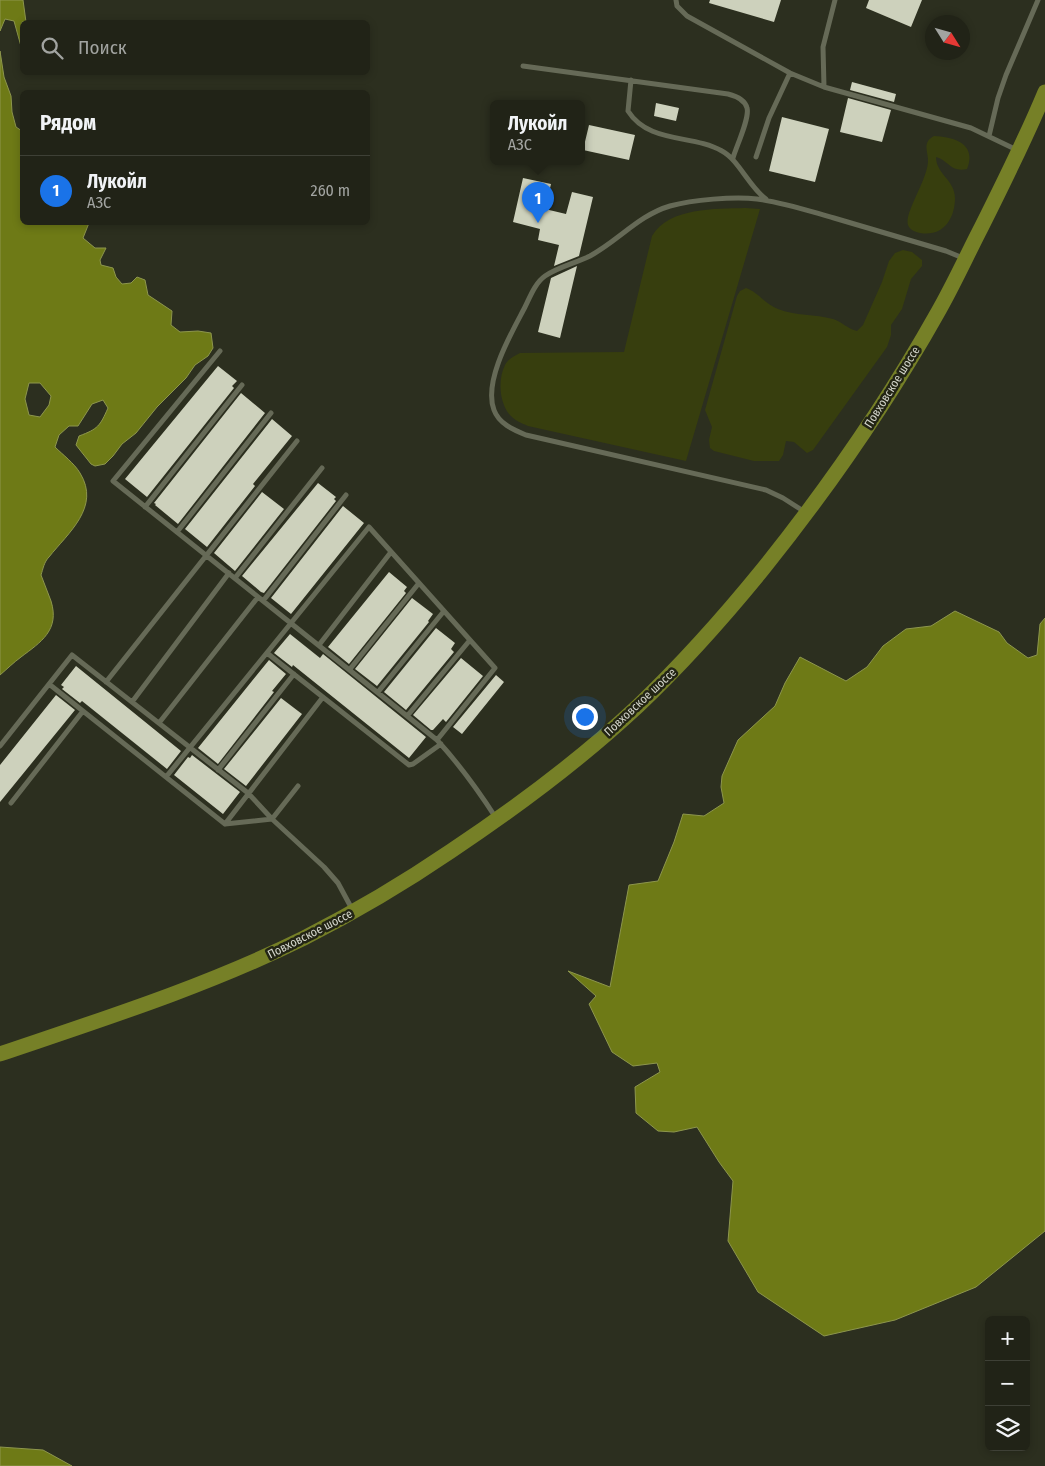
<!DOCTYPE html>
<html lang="ru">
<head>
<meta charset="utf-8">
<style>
	:root { --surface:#212317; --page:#2d2f24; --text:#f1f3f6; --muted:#a2a4a1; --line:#3e4036; --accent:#1a73e8 }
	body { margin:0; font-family:"Fira Sans Condensed",sans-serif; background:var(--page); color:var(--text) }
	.controls { position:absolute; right:15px; bottom:15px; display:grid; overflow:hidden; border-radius:8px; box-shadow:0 2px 8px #0003 }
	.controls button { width:45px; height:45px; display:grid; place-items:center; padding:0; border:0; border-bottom:1px solid var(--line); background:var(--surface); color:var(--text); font:25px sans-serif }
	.compass { position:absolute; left:925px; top:15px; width:45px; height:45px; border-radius:50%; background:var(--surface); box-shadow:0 2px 8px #0003; rotate:127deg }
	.you { position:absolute; left:584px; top:716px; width:18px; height:18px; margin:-12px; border:4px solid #fff; border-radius:50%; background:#1a73e8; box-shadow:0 0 0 8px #1a73e833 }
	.badge { display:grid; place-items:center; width:32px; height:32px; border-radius:50%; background:var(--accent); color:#fff; font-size:16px; font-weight:700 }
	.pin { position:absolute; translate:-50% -41px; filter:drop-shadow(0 1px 2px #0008) }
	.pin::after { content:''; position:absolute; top:26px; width:18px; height:15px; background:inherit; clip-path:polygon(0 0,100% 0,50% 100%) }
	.popup { position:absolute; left:490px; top:100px; width:95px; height:65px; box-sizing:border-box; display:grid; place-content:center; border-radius:8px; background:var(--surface); filter:drop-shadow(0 1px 4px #0005); font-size:16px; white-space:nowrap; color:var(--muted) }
	.popup b { font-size:19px; color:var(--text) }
	.popup::after { content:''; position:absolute; left:50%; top:100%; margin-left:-10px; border:10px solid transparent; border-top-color:var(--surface) }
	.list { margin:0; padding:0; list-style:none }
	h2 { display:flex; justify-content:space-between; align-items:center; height:65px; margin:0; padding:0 20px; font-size:21px }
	h2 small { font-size:16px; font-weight:400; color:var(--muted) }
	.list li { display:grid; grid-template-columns:32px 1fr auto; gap:15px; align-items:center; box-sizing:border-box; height:70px; padding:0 20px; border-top:1px solid var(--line) }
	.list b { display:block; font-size:19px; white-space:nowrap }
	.list p { margin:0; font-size:16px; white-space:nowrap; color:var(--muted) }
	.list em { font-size:16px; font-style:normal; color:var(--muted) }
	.icon { flex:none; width:28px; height:28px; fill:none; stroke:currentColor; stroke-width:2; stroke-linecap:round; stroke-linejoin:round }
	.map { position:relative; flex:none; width:1045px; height:1466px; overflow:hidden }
	.search { position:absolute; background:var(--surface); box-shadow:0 2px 8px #0003; left:20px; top:20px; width:350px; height:55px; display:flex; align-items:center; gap:12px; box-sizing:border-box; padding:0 18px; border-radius:8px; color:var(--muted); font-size:19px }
	.panel { position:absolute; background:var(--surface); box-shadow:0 2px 8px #0003; left:20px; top:90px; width:350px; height:135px; border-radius:8px }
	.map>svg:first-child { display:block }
	.green { fill:#373e0e }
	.water { fill:#6e7a16; stroke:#8d964d; fill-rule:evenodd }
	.building { fill:#cdd1bc }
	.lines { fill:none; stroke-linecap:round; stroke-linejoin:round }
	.lane { stroke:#666a57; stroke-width:5 }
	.primary { stroke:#768027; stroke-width:15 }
	.labels { text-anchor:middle; stroke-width:5; stroke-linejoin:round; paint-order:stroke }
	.street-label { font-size:12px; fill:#d4d6cc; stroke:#232515 }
</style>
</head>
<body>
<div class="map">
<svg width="1045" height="1466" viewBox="0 0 1045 1466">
	<rect width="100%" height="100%" fill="#2c2f1f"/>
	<path class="green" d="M 934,136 C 955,137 977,144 967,169 C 951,173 948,160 936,157 C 936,174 955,180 955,198 C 955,219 943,237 920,233 C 915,232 910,230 908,225 C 904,212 929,178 928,159 C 927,149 923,142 934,136 Z
		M 745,208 L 760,209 L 686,461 L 528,426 C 521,423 514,420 509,414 C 499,401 498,379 505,365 C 508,359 514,356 520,353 L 624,352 L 652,236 C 669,207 716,209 745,208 Z
		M 903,250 L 912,252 L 922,260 L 922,266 L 911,279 L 902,309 L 891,325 L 891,335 L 887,347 L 813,450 L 807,453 L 794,442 L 786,441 L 783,455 L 779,461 L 754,461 L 714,451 L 710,448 L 709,440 L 712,427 L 705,410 L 737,296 L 740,291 L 746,288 C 758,292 766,305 778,309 C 795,316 815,314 833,319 C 842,322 848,329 857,331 L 863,325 L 882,282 L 889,261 L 895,253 Z"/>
	<path class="water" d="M 0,0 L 23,0 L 26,22 L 22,22 L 22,50 L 14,21 L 5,19 L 0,31 Z
		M 0,51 L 4,77 L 11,96 L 12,112 L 16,127 L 22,131 L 22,222 L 89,223 L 83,238 L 95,248 L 106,248 L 100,260 L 101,265 L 113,268 L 116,277 L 122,284 L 131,283 L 137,277 L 145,280 L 148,295 L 172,311 L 171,325 L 180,332 L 198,331 L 211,333 L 213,348 L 208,356 L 195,365 L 186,378 L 157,407 L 136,433 L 122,444 L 113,456 L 105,464 L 95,466 L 91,464 L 76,445 L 79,436 C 98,429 100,426 108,408 L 103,400 L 92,404 L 78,426 L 69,426 L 59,435 L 55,447 C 63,455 74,463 80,473 C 101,507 68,533 49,557 C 44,562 43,569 41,575 C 44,584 48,592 51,601 C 60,630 41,642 21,657 C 13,663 7,669 0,675 ZM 29,383 L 40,383 L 51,396 L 49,405 L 40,417 L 29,415 L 25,399 Z
		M 955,611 L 999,632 L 1007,643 L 1028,658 L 1037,655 L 1040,624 L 1045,618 L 1045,1231 L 976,1287 L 895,1320 L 824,1336 L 758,1292 L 728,1241 L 733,1181 L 719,1162 L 697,1127 L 674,1132 L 658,1131 L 636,1113 L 635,1087 L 660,1072 L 657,1063 L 633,1066 L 612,1052 L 589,1004 L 596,996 L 568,971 L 610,987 L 629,885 L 658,881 L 674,842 L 683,814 L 704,816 L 724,803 L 721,787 L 722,776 L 738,740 L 775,706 L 785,683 L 800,657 L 846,681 L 867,667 L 883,646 L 906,629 L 931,626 Z
		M 0,1447 L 43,1450 L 72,1466 L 0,1466 Z"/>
	<path class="building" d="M 710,0 L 781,0 L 774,22 L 709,3 Z
		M 869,0 L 922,0 L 911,27 L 866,8 Z
		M 852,82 L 896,94 L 894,102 L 850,90 Z
		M 848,98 L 891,110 L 882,142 L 840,132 Z
		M 656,103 L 679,108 L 676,121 L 654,116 Z
		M 782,117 L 829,129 L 815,182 L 769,171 Z
		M 589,125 L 635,135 L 629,160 L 583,150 Z
		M 523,178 L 551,184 L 545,209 L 566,214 L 572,192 L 593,197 L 579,256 L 554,266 L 559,245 L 538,240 L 540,229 L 513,222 Z
		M 577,266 L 560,338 L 538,332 L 551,278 Z
		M 218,366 L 237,381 L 232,386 L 234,388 L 147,497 L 125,479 Z
		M 241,393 L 265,413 L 178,524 L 155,505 L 156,504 L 154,503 Z
		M 272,419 L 292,436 L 253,484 L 255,486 L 207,547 L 185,529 Z
		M 318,483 L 336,497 L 334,499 L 336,501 L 264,593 L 261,592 L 242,576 Z
		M 262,492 L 284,509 L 235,571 L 214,553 Z
		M 343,506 L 364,523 L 291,614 L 271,598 Z
		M 389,572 L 407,587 L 404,591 L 406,593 L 349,664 L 328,647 Z
		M 412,598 L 433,614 L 428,621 L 429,622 L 377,686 L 355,669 Z
		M 436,628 L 455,643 L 451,649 L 454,652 L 406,710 L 384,692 Z
		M 290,634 L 320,658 L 323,654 L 426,737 L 409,758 L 293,665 L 292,667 L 274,653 Z
		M 461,658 L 483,676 L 446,722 L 443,719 L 433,730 L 431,730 L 413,715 Z
		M 269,660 L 286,674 L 272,691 L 274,692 L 218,764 L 198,748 Z
		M 76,666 L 181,751 L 167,769 L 82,701 L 80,703 L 62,689 L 64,687 L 61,685 Z
		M 496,675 L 504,682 L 462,734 L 453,727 Z
		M 56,695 L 75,710 L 0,802 L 0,765 Z
		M 281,698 L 302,714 L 246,786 L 224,769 Z
		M 192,755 L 240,792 L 223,814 L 174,775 L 188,757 L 190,758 Z"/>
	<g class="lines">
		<path class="lane" d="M 676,0 L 677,6 L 687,16 L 790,73 L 824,87
			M 835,0 L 823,47 L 824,87 L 971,128 L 1017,150
			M 523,66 L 728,94 C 736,96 745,100 747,108 C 750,118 736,147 733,158
			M 631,80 L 628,111 C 649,144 692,134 722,151 C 739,160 749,187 766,199
			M 989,136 L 998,98 L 1006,75 L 1038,0
			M 756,157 L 769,118 L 790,73
			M 220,351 L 113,481 L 437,740 C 459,764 478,790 496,818
			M 145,507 L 242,385
			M 805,512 L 783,498 L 766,490 L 526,435 C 514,430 499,424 494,410 C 483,381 512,332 525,307 C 530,297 535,283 545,276 C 558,267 576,263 590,256 C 618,241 639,215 670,206 C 692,200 734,196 757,199 C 782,202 809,211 834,218 C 871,229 909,240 946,251 L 963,258
			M 177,532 L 271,413
			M 235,578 L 322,468
			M 263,601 L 346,495
			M 319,645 L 391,552
			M 267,653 L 409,765 L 413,764 L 441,744
			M 350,669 L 419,583
			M 106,682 L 297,441
			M 49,684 L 225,824 L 272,819 L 298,786
			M 378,692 L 444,611
			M 132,702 L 229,573
			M 408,715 L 470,640
			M 159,723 L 258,597
			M 0,746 L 72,655 L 248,793 L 272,819 L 324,867 L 338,883 L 352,909
			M 218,770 L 294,674
			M 166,777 L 369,527 L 495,668 L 437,740
			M 11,803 L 83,711
			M 225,824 L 323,697"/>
		<path class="primary" d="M 0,1054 C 103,1019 207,986 304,938 C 355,912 404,883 451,851 C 517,807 580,760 638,706 C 683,663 724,617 763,569 C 828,488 887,403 938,312 C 954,284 967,255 982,226 C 1004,182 1026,138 1045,92"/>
	</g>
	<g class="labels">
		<g class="street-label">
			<text transform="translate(892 387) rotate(-58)" y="4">Повховское шоссе</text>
			<text transform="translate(640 702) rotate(-43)" y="4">Повховское шоссе</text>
			<text transform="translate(310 934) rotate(-27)" y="4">Повховское шоссе</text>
		</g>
	</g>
</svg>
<div class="controls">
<button>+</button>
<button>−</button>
<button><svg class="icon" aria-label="layers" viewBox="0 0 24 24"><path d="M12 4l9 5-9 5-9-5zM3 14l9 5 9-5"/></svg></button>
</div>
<svg class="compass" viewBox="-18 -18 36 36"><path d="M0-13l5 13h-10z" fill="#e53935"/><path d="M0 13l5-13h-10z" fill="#a2a4a1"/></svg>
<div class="you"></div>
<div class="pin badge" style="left:538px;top:223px">1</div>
<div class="popup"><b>Лукойл</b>АЗС</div>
<div class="search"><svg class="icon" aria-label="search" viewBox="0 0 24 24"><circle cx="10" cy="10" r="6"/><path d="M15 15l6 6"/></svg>Поиск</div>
<section class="panel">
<h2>Рядом<small></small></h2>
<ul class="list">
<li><span class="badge">1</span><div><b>Лукойл</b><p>АЗС</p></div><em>260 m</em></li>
</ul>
</section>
</div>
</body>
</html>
